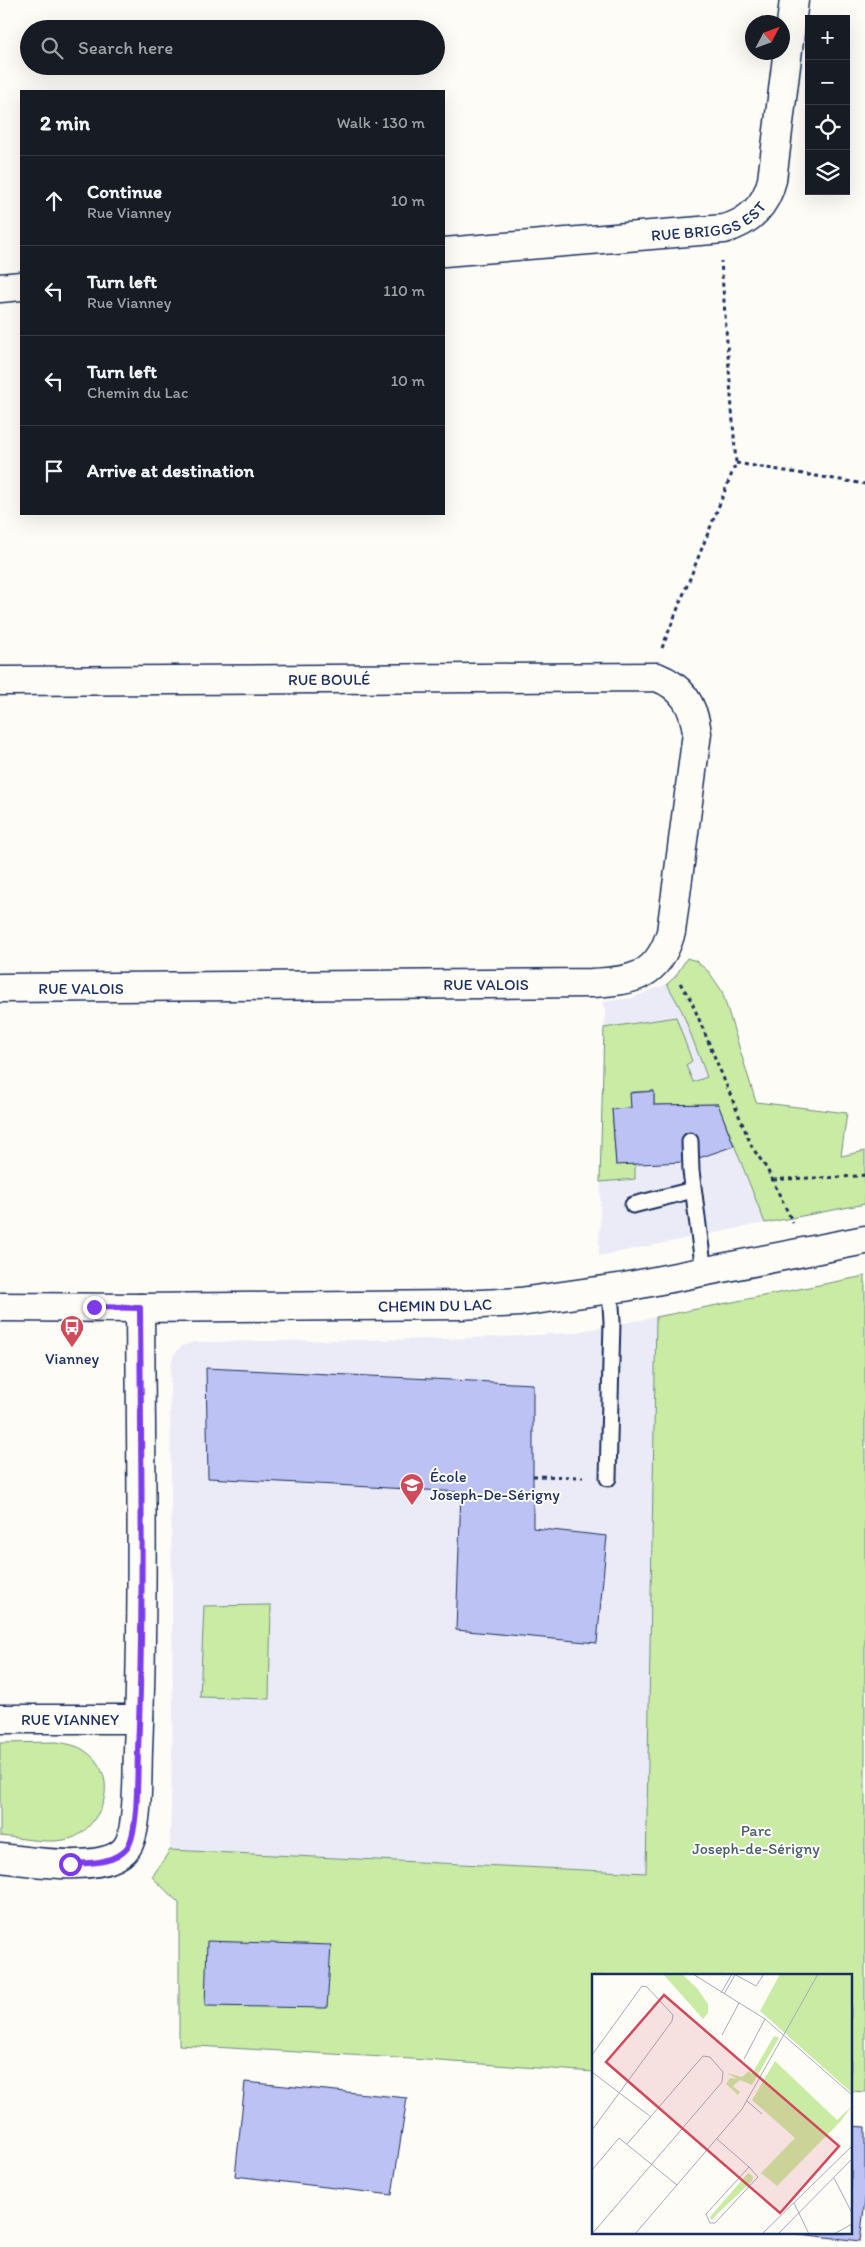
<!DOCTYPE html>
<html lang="en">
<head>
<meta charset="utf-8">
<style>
	:root { --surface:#171b24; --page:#242831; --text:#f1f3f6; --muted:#9ea1a6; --line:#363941 }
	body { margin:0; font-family:Itim,sans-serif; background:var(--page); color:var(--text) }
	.controls { position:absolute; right:15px; top:15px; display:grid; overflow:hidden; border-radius:0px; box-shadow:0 5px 20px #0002 }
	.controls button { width:45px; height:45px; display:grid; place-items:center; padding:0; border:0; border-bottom:1px solid var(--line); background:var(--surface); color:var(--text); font:25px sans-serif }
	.compass { position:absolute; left:745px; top:15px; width:45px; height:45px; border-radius:50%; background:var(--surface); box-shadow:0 5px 20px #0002; rotate:49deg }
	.stop { position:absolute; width:15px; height:15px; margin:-11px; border:4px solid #7c3aed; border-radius:50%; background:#fff }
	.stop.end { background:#7c3aed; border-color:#fff; box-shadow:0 1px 5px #0008 }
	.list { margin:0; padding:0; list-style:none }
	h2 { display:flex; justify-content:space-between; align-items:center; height:65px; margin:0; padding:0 20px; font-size:21px }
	h2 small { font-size:16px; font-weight:400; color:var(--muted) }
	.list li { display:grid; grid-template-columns:32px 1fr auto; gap:15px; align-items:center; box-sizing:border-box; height:90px; padding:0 20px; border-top:1px solid var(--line) }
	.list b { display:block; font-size:19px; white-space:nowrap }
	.list p { margin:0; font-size:16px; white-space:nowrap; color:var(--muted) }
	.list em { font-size:16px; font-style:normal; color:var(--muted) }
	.icon { flex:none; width:28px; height:28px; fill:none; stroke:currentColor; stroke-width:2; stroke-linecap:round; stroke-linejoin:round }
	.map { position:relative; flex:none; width:865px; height:2247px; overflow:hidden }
	.search { position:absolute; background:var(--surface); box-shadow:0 5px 20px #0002; left:20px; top:20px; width:425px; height:55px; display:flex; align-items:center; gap:12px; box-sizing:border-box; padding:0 18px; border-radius:28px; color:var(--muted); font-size:19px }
	.panel { position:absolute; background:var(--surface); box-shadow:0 5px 20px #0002; left:20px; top:90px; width:425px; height:425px; border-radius:0px }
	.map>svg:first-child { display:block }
	.built { fill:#eaebf6 }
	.green { fill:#caeba4; stroke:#728d81 }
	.building { fill:#bcc2f3; stroke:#1b2f5e }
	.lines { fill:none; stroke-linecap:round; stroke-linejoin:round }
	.lane-casing { stroke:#1b2f5e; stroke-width:19 }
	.street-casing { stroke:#1b2f5e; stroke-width:31 }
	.path { stroke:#1b2f5e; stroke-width:3; stroke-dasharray:4 4; stroke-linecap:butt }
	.lane { stroke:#fdfcf7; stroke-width:15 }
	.street { stroke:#fdfcf7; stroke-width:28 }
	.route { stroke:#7c3aed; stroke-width:6 }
	.labels { text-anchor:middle; stroke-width:4; stroke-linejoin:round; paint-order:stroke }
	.street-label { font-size:16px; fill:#1b2f5e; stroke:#fdfcf7 }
	.poi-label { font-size:16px; fill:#1b2f5e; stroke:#fdfcf7 }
	.park-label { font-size:16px; fill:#475e70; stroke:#fdfcf7 }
	.inset-road { fill:none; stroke:#a3aaba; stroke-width:1 }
	.view { fill:#d1495b; fill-opacity:0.15; stroke:#d1495b; stroke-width:2.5 }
	.inset-edge { fill:none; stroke:#1b2f5e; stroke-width:2.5 }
</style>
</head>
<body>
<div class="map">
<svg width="865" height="2247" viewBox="0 0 865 2247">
	<rect width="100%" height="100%" fill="#fdfcf7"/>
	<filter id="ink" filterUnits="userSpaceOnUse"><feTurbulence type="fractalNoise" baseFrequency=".02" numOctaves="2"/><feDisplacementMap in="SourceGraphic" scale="10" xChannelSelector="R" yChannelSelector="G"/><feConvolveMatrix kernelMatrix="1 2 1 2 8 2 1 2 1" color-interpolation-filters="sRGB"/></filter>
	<g filter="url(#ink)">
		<path class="built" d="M 667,984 L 682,1011 L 765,1223 L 599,1256 L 605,1010 L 602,1002 L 632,998 Z
			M 656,1317 L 646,1873 L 170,1850 L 173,1708 L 170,1384 L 171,1365 L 174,1354 L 182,1346 L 193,1342 L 443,1339 L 520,1336 L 571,1333 Z"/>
		<path class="green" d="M 687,958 L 696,961 L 709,972 L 722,991 L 756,1102 L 847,1113 L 841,1156 L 865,1151 L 865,1204 L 765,1223 L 718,1104 L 654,1105 L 654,1091 L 631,1092 L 631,1108 L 612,1109 L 616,1164 L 635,1164 L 635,1179 L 600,1182 L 604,1028 L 676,1017 L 692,1061 L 686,1065 L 693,1082 L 707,1077 L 682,1011 L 667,984 L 675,977 Z
			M 865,1276 L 865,2092 L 851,2091 L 851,1976 L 594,1976 L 594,2072 L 383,2057 L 179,2045 L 179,1903 L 152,1877 L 170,1850 L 646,1873 L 656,1317 Z
			M 271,1605 L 269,1699 L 200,1697 L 204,1606 Z
			M 57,1742 C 67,1744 77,1745 85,1751 C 109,1767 111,1797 95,1818 C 90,1826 81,1835 72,1838 C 51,1845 22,1838 0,1836 L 0,1743 Z"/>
		<path class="building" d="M 654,1091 L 654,1105 L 718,1104 L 734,1146 L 699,1158 L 696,1135 L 685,1135 L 685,1162 L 616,1165 L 612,1109 L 631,1108 L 630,1093 Z
			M 206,1368 L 533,1384 L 533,1528 L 607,1536 L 597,1643 L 456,1630 L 461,1492 L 208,1478 Z
			M 207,1941 L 331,1945 L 327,2008 L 205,2006 Z
			M 245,2082 L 407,2098 L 392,2195 L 235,2176 Z
			M 851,2126 L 865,2127 L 865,2200 L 860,2241 L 791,2233 L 851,2233 Z"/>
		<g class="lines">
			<g class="lane-casing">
				<path id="lane" d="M 690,1141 L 691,1171 L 704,1272
					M 633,1205 L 693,1190
					M 608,1478 L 612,1322 L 610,1290"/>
			</g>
			<g class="street-casing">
				<g id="street">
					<path id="s1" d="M 444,252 L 724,229 C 750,222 766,205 772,180 L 794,0"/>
					<path d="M 0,288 L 21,286"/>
					<path id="s2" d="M 0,681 L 657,677 C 683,687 694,706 697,733 L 671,932 C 658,977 633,981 591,983 L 0,988"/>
					<path id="s3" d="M 0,1307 L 140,1308 L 460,1305 L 520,1302 L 625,1287 L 865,1240"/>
					<path id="s4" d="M 0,1719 L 139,1719"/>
					<path d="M 0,1858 C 29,1861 108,1875 127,1847 C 139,1830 137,1772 138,1750 C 144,1603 141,1455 140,1308"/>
				</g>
			</g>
			<path class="path" d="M 736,463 L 865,484
				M 662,648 L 736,463 L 721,261
				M 680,983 L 691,1000 L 752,1147 L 767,1169 L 793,1223
				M 773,1180 C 804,1177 834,1179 865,1175
				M 533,1476 L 583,1477"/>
			<use href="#lane" class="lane"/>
			<use href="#street" class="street"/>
		</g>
	</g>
	<g class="lines" filter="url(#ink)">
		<path class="route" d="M 70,1864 C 89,1863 114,1864 127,1848 C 139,1832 137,1772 138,1751 C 144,1603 141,1456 140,1308 L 94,1307"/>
	</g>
	<defs>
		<g id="bus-pin" transform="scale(1.25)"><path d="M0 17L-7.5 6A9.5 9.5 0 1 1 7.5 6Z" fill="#d1495b" stroke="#fdfcf7"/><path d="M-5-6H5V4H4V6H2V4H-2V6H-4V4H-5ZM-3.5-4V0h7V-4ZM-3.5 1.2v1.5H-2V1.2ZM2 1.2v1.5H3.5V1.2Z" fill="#fff"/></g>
		<g id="school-pin" transform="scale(1.25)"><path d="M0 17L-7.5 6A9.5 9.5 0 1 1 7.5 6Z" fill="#d1495b" stroke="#fdfcf7"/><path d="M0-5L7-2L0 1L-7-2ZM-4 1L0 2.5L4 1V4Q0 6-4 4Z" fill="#fff"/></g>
	</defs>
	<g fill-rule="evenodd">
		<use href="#bus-pin" x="72" y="1327"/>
		<use href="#school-pin" x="412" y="1485"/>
	</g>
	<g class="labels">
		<g class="street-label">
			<text dy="6" stroke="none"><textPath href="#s1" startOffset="268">RUE BRIGGS EST</textPath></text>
			<text dy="6" stroke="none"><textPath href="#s2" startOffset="329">RUE BOULÉ</textPath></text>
			<text x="486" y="990">RUE VALOIS</text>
			<text x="81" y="994">RUE VALOIS</text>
			<text dy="6" stroke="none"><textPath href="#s3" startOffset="435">CHEMIN DU LAC</textPath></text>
			<text dy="6" stroke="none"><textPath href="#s4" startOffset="70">RUE VIANNEY</textPath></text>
		</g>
		<g class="poi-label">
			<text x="72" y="1364">Vianney</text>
			<text x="430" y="1482" text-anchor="start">École<tspan x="430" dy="18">Joseph-De-Sérigny</tspan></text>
		</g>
		<g class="park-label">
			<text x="756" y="1836">Parc<tspan x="756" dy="18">Joseph-de-Sérigny</tspan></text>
		</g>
	</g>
	<g transform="translate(592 1974)">
		<rect width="260" height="260" fill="#fdfcf7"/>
		<path d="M 71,0 L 90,0 L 105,14 L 116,30 L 116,39 L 111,45 ZM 188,0 L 260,0 L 260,119 L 168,37 ZM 182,62 L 187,64 L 160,111 L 148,106 L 141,112 L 148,118 L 146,121 L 134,110 L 138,104 L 145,105 L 135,99 L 150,103 L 157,97 L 160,100 ZM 183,87 L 245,146 L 260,132 L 248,148 L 185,212 L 169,199 L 203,164 L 160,126 ZM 156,199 L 161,202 L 160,207 L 119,246 L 118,243 Z" fill="#caeba4"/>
		<path class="inset-road" d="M 101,0 L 173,45 L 260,121M 142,0 L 164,12 L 172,0M 129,19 L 140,0M 132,20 L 143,1M 130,61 L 147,29M 0,81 L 50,12 L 55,13 L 81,41 L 80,47 L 0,156M 152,85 L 173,45M 0,98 L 59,143M 155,127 L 170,140M 125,165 L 157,193 L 166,203 L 123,249 L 118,249 L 114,240 L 157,193M 0,196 L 27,164 L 85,211M 242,204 L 260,239M 202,229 L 217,260M 0,260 L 130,108 L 131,98 L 118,83 L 111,82 L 35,170M 43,260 L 150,135 L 226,0M 170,260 L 260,172M 186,260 L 260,185M 242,260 L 260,250"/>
		<path class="view" d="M 72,21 L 247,172 L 188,239 L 14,88 Z"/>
		<rect width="260" height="260" class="inset-edge"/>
	</g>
</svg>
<div class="controls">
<button>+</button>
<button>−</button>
<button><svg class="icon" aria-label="locate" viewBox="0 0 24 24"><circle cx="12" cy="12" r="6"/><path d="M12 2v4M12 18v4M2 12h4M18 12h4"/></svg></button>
<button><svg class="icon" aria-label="layers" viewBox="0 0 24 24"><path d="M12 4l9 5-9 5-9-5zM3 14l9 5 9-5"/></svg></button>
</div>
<svg class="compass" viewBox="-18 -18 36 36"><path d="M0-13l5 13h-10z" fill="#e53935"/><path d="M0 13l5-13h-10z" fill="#9ea1a6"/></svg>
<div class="stop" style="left:70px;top:1864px"></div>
<div class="stop end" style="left:94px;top:1307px"></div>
<div class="search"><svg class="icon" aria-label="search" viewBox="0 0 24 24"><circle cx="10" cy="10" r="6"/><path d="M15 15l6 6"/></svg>Search here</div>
<section class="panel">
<h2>2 min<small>Walk · 130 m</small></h2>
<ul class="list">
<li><svg class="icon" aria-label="ahead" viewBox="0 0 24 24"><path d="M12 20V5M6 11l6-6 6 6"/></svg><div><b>Continue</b><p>Rue Vianney</p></div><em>10 m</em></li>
<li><svg class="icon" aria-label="left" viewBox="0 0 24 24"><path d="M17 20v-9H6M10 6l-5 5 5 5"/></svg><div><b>Turn left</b><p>Rue Vianney</p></div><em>110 m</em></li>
<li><svg class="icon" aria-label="left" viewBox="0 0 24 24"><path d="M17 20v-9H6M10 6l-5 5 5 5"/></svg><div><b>Turn left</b><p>Chemin du Lac</p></div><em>10 m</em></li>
<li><svg class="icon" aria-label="arrive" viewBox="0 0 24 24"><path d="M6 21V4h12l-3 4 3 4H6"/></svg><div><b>Arrive at destination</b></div></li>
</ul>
</section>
</div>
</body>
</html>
